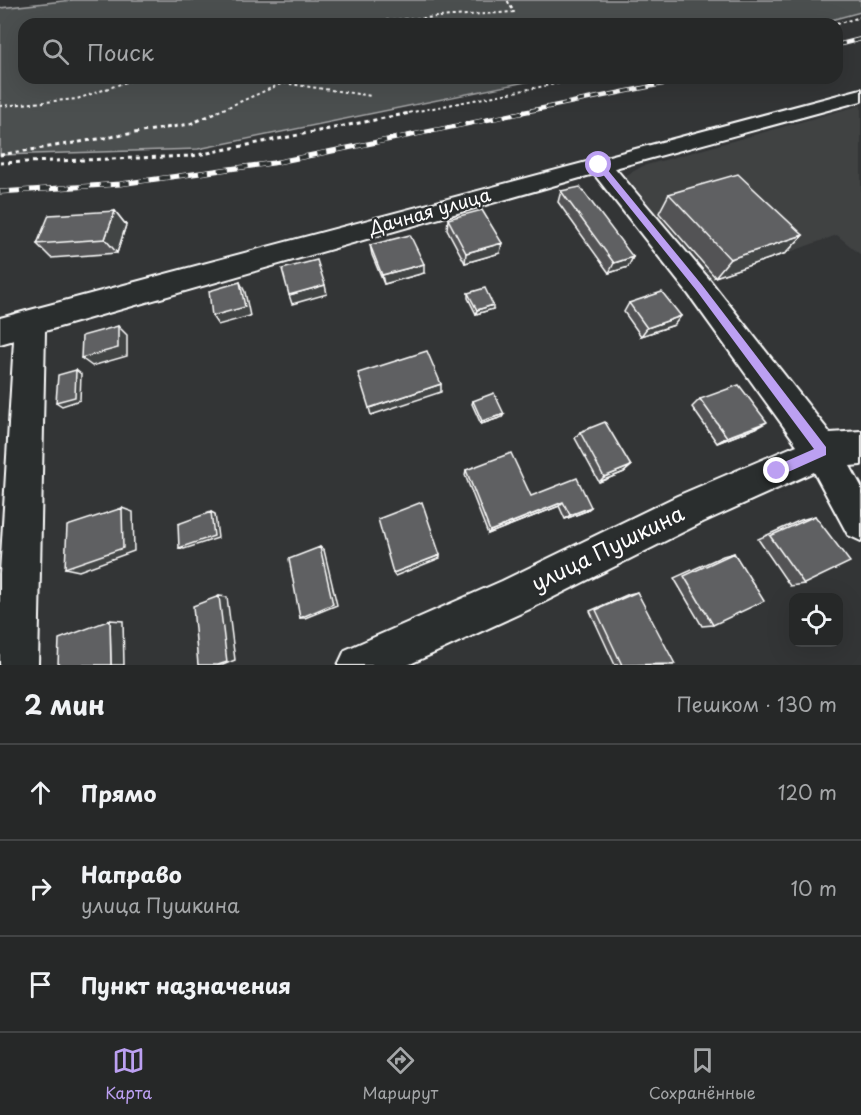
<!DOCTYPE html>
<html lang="ru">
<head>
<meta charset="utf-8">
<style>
	:root { --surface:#262828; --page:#2e3030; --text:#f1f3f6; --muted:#a4a6a8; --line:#424445; --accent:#bca0f2 }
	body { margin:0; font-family:"Playpen Sans",sans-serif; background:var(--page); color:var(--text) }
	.controls { position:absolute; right:18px; bottom:18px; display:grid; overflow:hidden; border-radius:12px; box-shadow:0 6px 24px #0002 }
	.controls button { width:54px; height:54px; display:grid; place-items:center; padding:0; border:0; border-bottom:2px solid var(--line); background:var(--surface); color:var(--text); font:30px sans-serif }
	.stop { position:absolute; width:18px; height:18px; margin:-14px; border:4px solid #bca0f2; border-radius:50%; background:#fff }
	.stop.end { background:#bca0f2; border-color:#fff; box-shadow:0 2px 6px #0008 }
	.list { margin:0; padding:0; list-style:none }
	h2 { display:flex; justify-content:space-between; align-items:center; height:78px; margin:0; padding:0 24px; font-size:26px }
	h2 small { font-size:20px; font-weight:400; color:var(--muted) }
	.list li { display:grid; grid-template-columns:39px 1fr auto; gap:18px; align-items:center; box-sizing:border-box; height:96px; padding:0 24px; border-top:2px solid var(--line) }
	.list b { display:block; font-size:22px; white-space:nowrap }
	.list p { margin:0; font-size:20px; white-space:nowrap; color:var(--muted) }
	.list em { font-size:20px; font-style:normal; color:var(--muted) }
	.icon { flex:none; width:33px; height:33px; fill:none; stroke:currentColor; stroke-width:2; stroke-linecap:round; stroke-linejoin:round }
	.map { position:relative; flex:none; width:861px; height:665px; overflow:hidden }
	.search { position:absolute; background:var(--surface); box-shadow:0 6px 24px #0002; left:18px; right:18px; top:18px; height:66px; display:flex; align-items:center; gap:15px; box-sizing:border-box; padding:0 21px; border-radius:18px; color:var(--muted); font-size:22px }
	.sheet { height:366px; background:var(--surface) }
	nav { display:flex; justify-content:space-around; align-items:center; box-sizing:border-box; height:84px; border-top:2px solid var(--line); background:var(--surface); font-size:16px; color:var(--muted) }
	nav a { display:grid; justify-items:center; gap:3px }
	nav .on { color:var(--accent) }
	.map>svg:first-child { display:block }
	.built { fill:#404243 }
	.green { fill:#4c4f50; stroke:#a6a7a8; stroke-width:1.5 }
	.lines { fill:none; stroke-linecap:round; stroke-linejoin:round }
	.minor-casing { stroke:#fff; stroke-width:4 }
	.path-far1 { stroke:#fff; stroke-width:2; stroke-dasharray:3 3; stroke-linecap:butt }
	.path { stroke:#fff; stroke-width:3; stroke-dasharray:4 4; stroke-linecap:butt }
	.minor { fill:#2a2d2e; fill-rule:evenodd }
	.rail-far1-casing { stroke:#fff; stroke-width:4.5 }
	.rail-casing { stroke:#fff; stroke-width:5 }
	.rail-far1 { stroke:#2a2d2e; stroke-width:3; stroke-dasharray:8; stroke-linecap:butt }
	.rail { stroke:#2a2d2e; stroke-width:4; stroke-dasharray:10; stroke-linecap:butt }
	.wall { fill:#525354; stroke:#fff; stroke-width:1.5 }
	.shaded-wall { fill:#424445; stroke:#fff; stroke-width:1.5 }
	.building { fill:#5f6162; stroke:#fff; stroke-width:1.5 }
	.route { fill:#bca0f2 }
	.labels { text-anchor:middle; stroke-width:4.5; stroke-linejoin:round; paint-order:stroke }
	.street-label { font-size:18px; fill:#fff; stroke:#2a2d2e }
	.near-street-label { font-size:21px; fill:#fff; stroke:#2a2d2e }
</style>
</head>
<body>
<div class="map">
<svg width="861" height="665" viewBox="0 0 861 665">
	<rect width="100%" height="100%" fill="#333536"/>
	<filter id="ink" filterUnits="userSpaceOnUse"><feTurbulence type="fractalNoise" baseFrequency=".0167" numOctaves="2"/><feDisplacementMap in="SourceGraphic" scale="12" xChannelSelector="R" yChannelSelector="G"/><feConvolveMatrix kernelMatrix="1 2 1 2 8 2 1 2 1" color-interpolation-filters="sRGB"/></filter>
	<g filter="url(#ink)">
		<path class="built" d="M 861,105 L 861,255 L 837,235 L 712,280 L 625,176 L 643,166 Z"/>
		<path class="green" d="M 73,0 L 861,0 L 861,12 L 816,24 L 24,24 L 24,78 L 545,78 L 198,149 L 0,155 L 0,8 Z"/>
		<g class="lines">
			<g class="minor-casing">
				<path id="minor" d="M 861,89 L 861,101 L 615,168 L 709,279 L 830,433 L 861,431 L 861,465 L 850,466 L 861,486 L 861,541 L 848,535 L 814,472 L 703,522 L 530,609 L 408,665 L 338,665 L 345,650 L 502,581 L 677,496 L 797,445 L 689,295 L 594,174 L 45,331 L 38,665 L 0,665 L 0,574 L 14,340 L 0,344 L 0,318 Z"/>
			</g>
			<path class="path-far1" d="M 332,24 L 514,12 L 507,0
				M 836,24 L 861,17
				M 0,106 L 77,99 L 138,78
				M 212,114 L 283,83 L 372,96
				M 403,114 L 585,78"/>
			<path class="path" d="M 0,155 L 190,124 L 216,113
				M 0,163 L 192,156 L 410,113"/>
			<use href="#minor" class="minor"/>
			<g class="rail-far1-casing">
				<path id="rail-far1" d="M 837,45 L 861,39
					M 514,114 L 692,78"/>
			</g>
			<g class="rail-casing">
				<path id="rail" d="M 0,192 L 120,184 L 273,163 L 521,113"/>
			</g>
			<use href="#rail-far1" class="rail-far1"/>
			<use href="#rail" class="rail"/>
		</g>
		<path class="wall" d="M 561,191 L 633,257 L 628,267 L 609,273 L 558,202 Z
			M 669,194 L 803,235 L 786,253 L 715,277 L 659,213 Z
			M 115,211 L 126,225 L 117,253 L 51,258 L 37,244 Z
			M 448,219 L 500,253 L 465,263 L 447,229 Z
			M 370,245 L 424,273 L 384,284 L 372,255 Z
			M 468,293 L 493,309 L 476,314 L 468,298 Z
			M 629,303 L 674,325 L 641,336 L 624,312 Z
			M 700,399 L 756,428 L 717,443 L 692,407 Z
			M 473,401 L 504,414 L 502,417 L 481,424 L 472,404 Z
			M 580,432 L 631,466 L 624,472 L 599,482 L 575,438 Z
			M 466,470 L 531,496 L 591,507 L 586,511 L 565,519 L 559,506 L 488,534 L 465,475 Z
			M 815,516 L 804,584 L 790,586 L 758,539 L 801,520 Z
			M 734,553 L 713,625 L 702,626 L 674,578 L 723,556 Z
			M 637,592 L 673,665 L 615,665 L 590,611 L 629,594 Z"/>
		<path class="shaded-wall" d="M 115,211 L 126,225 L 117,253 L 105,239 Z
			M 803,235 L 786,253 L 715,277 L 730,259 Z
			M 502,243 L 500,253 L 465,263 L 466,253 Z
			M 633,257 L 628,267 L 609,273 L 614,263 Z
			M 424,264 L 424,273 L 384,284 L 382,275 Z
			M 240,282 L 245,292 L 250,316 L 218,325 L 212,316 Z
			M 325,285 L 327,294 L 292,304 L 289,295 Z
			M 493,305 L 493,309 L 476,314 L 477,310 Z
			M 681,316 L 674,325 L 641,336 L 647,328 Z
			M 118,326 L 127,335 L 127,356 L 92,366 L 81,358 Z
			M 76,370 L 81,374 L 80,400 L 62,406 L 56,402 Z
			M 441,384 L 441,392 L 371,415 L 369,408 Z
			M 504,414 L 502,417 L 481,424 L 482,421 Z
			M 767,422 L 756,428 L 717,443 L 727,437 Z
			M 631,466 L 624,472 L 599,482 L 604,477 Z
			M 563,502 L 559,506 L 488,534 L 490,531 Z
			M 591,507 L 586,511 L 565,519 L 570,515 Z
			M 122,508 L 133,512 L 134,551 L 79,571 L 65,568 Z
			M 211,512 L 215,514 L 218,538 L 184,549 L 179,548 Z
			M 320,547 L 324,550 L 337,605 L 305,618 L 300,618 Z
			M 440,555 L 440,558 L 395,576 L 393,573 Z
			M 219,596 L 227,597 L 235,660 L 223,665 L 218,665 Z
			M 110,620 L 123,621 L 124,665 L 111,665 Z"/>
		<path class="building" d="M 738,174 L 803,235 L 730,259 L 669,194 Z
			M 580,187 L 633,257 L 614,263 L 561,191 Z
			M 482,210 L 502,243 L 466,253 L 448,219 Z
			M 115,211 L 105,239 L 37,244 L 49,215 Z
			M 410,235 L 424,264 L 382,275 L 370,245 Z
			M 317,260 L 325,285 L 289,295 L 282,269 Z
			M 240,282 L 245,307 L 212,316 L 209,291 Z
			M 485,288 L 493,305 L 477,310 L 468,293 Z
			M 662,292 L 681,316 L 647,328 L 629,303 Z
			M 118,326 L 118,348 L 81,358 L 82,336 Z
			M 427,351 L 441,384 L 369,408 L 358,373 Z
			M 76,370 L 75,397 L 56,402 L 58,375 Z
			M 739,385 L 767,422 L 727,437 L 700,399 Z
			M 494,393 L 504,414 L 482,421 L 473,401 Z
			M 605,422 L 631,466 L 604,477 L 580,432 Z
			M 511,453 L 531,496 L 577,478 L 591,507 L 570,515 L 563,502 L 490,531 L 466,470 Z
			M 422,502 L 440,555 L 393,573 L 378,519 Z
			M 122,508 L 123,548 L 65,568 L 67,526 Z
			M 211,512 L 214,536 L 179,548 L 178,524 Z
			M 815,516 L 850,562 L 804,584 L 770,536 Z
			M 320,547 L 333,604 L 300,618 L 289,559 Z
			M 734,553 L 764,601 L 713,625 L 684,576 Z
			M 637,592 L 675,664 L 622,665 L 596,610 Z
			M 219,596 L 227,662 L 218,665 L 198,665 L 193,606 Z
			M 110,620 L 111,665 L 58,665 L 59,639 Z"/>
	</g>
	<path class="route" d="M 597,163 L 602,163 L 702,285 L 826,447 L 826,455 L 777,477 L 773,475 L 773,467 L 814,449 L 696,290 L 597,167 Z"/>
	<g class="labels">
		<g class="street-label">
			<text transform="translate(430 212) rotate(-16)" y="6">Дачная улица</text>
		</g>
		<g class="near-street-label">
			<text transform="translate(608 549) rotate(-26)" y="7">улица Пушкина</text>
		</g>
	</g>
</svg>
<div class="controls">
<button><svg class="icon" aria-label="locate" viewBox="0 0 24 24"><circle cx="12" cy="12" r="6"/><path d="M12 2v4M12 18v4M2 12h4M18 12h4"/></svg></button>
</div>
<div class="stop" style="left:599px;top:165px"></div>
<div class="stop end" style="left:777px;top:471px"></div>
<div class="search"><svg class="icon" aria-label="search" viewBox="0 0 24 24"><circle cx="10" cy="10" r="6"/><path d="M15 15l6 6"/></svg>Поиск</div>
</div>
<section class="sheet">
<h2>2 мин<small>Пешком · 130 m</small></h2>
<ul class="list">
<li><svg class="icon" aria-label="ahead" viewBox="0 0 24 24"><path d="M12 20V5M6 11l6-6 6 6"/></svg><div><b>Прямо</b></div><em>120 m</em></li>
<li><svg class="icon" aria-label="right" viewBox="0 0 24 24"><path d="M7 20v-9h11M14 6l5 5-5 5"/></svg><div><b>Направо</b><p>улица Пушкина</p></div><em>10 m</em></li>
<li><svg class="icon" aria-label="arrive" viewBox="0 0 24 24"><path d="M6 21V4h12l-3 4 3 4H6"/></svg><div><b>Пункт назначения</b></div></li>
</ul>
</section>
<nav>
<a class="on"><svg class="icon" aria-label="map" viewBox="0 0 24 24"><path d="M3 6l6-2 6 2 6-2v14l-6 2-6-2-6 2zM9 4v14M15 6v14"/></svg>Карта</a>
<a><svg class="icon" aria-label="directions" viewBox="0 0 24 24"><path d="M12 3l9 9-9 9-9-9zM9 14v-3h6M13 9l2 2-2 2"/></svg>Маршрут</a>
<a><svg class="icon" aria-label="saved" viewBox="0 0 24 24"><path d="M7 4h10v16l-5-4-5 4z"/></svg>Сохранённые</a>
</nav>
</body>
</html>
